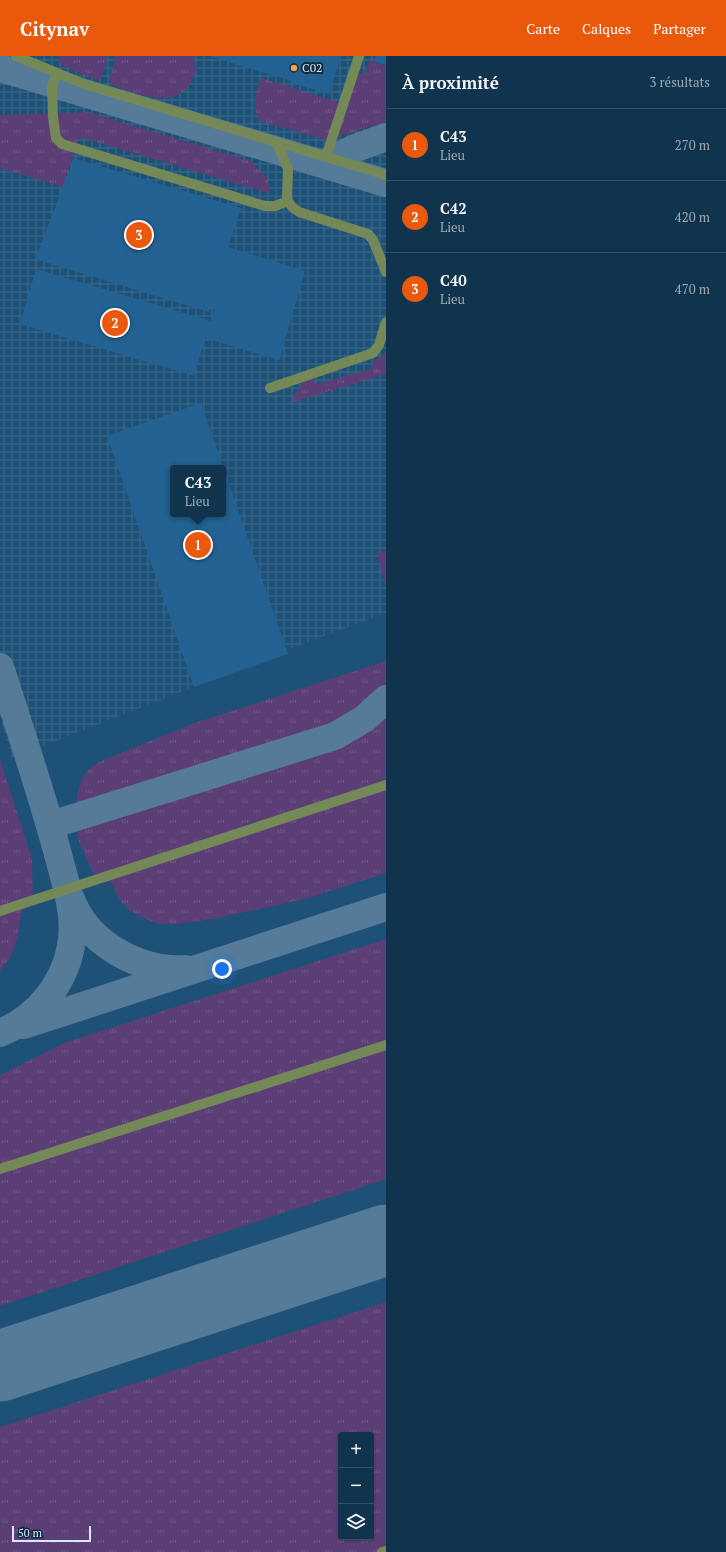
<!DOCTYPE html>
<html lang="fr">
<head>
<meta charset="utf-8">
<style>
	:root { --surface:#10334e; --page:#1e3f58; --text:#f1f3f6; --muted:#9caab6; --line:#304e66; --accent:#ea580c }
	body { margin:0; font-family:"PT Serif",serif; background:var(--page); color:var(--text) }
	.controls { position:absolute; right:12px; bottom:12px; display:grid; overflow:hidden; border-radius:4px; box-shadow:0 1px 3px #0004 }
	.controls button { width:36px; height:36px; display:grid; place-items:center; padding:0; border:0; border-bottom:1px solid var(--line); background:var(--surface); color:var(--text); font:20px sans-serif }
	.scale { position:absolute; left:12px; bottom:10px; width:79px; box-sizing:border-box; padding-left:4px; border:2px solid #d7e9fa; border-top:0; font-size:11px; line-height:14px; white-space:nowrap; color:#d7e9fa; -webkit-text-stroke:3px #112a3e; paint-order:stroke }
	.you { position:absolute; left:222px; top:913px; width:14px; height:14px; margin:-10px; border:3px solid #fff; border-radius:50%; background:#1a73e8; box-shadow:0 0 0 6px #1a73e833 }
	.badge { display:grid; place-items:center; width:26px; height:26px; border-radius:50%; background:var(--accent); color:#fff; font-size:13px; font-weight:700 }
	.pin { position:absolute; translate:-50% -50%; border:2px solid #fff; box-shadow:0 1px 4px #0006 }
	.popup { position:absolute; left:170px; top:409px; width:56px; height:52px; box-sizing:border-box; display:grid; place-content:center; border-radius:4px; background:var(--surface); filter:drop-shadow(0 1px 3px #0005); font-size:13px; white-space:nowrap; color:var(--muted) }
	.popup b { font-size:15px; color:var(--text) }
	.popup::after { content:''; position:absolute; left:50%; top:100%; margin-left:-8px; border:8px solid transparent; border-top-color:var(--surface) }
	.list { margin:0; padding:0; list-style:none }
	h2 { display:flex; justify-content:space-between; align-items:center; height:52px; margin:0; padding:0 16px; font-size:17px }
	h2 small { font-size:13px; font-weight:400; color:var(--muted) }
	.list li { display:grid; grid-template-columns:26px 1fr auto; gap:12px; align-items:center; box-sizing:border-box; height:72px; padding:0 16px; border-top:1px solid var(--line) }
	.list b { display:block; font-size:15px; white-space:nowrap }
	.list p { margin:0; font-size:13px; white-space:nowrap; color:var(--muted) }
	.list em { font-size:13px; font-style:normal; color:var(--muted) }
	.icon { flex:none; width:22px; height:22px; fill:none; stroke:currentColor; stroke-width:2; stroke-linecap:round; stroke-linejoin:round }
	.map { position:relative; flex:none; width:386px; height:1496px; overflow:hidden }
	header { display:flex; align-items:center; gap:24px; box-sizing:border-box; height:56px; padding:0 20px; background:var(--accent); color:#fff }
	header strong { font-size:19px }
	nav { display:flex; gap:22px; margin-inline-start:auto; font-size:14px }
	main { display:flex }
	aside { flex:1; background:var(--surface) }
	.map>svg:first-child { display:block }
	.built { fill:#1e5178; fill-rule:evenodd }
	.industrial { fill:url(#industrial-grid); fill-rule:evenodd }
	.grass { fill:url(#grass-tufts); fill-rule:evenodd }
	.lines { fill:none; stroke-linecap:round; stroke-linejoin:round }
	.taxiway { stroke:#567b98; stroke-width:28 }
	.runway { stroke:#567b98; stroke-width:71 }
	.building { fill:#236292; fill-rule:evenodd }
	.minor { stroke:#758858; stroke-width:10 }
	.poi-dot { fill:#f5a346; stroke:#112a3e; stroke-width:1.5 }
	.labels { text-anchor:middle; stroke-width:4; stroke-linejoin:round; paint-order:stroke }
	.poi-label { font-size:12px; fill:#d7e9fa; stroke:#112a3e; text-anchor:start }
</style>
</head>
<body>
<header>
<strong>Citynav</strong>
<nav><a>Carte</a><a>Calques</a><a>Partager</a></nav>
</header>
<main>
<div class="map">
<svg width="386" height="1496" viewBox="0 0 386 1496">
	<defs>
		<pattern id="industrial-grid" width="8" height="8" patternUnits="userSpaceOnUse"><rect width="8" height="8" fill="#1e5178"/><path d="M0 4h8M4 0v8" fill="none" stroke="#3e6a8c"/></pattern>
		<pattern id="grass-tufts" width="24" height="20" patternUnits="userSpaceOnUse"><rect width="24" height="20" fill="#5a3e75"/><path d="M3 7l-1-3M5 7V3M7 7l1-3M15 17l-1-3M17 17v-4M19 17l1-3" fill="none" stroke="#715a8a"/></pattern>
	</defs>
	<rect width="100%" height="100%" fill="#164468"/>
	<path class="built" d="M 0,0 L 386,0 L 386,1496 L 0,1496 ZM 173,412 L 223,412 L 223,458 L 173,458 ZM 341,1379 L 371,1379 L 371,1481 L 341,1481 Z"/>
	<path class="industrial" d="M 0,0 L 386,0 L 386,557 L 316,583 L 12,702 L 0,660 ZM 173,412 L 223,412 L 223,458 L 173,458 Z"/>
	<path class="grass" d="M 58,0 L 108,0 L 101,22 L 96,24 L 61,9 Z
		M 116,0 L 195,0 L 193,9 L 197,11 C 194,18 192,26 188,31 C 170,54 132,35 111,29 L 109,23 Z
		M 370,4 L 386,10 L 386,66 L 339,80 L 324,83 L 259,65 C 251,48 256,38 261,22 L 347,49 L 357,18 L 364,18 Z
		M 88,56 L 254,106 L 253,109 C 264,117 270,123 269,137 L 79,81 L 63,131 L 0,112 L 0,59 Z
		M 386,295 L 386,318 L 290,347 L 303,325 L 313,322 L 316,328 L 371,313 L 373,306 L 383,299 Z
		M 386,494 L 386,532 L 377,497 Z
		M 386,605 L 386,817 L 305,843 L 218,862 L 178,868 L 159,868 L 145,863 L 130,855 L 121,846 L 111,826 L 95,821 L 78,784 L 77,738 L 82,723 L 89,713 L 99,706 L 192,668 Z
		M 0,703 L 32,803 L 33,842 L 21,857 L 18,879 L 12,898 L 0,915 Z
		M 386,883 L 386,1123 L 0,1250 L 0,1019 L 64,987 Z
		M 386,1246 L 386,1496 L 0,1496 L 0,1371 ZM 341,1379 L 371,1379 L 371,1481 L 341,1481 Z"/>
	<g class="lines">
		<path class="taxiway" d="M 0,12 L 386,127
			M 324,108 L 353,93 L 386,81
			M 0,611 C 20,674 42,738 59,802 C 66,829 75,855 72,883 C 67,925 39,961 0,977
			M 51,769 L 335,680 L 364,663 L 386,643
			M 71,843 C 87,887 139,916 185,913
			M 24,969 L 386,851"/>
		<path class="runway" d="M 0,1310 L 386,1184"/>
	</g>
	<path class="building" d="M 209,0 L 341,0 L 329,38 L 292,27 L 292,25 Z
		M 376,0 L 386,0 L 386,9 L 374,5 Z
		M 73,102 L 241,152 L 228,191 L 305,215 L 279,304 L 205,282 L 194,320 L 20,268 L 36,213 L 211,265 L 215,253 L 210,252 L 209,256 L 35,203 L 45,179 L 50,164 L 51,164 L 66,120 L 68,120 Z
		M 201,347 L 288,598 L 194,631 L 107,380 ZM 173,412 L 223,412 L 223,458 L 173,458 Z"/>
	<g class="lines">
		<path class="minor" d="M 16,0 L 84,28 L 386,119
			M 57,17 L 52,30 L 53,61 L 56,82 L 62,88 L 265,150 L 275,150 L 288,145
			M 277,87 L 288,113 L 287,141 L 288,145 L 292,151 L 299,156 L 368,178 L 373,184 L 386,216
			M 326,101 L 359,0
			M 270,332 L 373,297 L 379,289 L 386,266
			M 0,855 L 386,729
			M 0,1113 L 386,989
			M 382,1496 L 386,1495"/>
	</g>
	<circle class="poi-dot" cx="294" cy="12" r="4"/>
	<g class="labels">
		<g class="poi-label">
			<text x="302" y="16">C02</text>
		</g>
	</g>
</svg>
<div class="controls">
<button>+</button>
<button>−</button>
<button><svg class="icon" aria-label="layers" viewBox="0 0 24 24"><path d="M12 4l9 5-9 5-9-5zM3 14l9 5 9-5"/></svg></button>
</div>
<div class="scale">50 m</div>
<div class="you"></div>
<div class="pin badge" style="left:198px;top:489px">1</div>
<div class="popup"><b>C43</b>Lieu</div>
<div class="pin badge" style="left:115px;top:267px">2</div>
<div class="pin badge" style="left:139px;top:179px">3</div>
</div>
<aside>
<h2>À proximité<small>3 résultats</small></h2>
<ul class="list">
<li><span class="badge">1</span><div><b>C43</b><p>Lieu</p></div><em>270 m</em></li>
<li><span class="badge">2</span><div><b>C42</b><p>Lieu</p></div><em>420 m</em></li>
<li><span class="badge">3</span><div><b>C40</b><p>Lieu</p></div><em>470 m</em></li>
</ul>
</aside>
</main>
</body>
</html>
